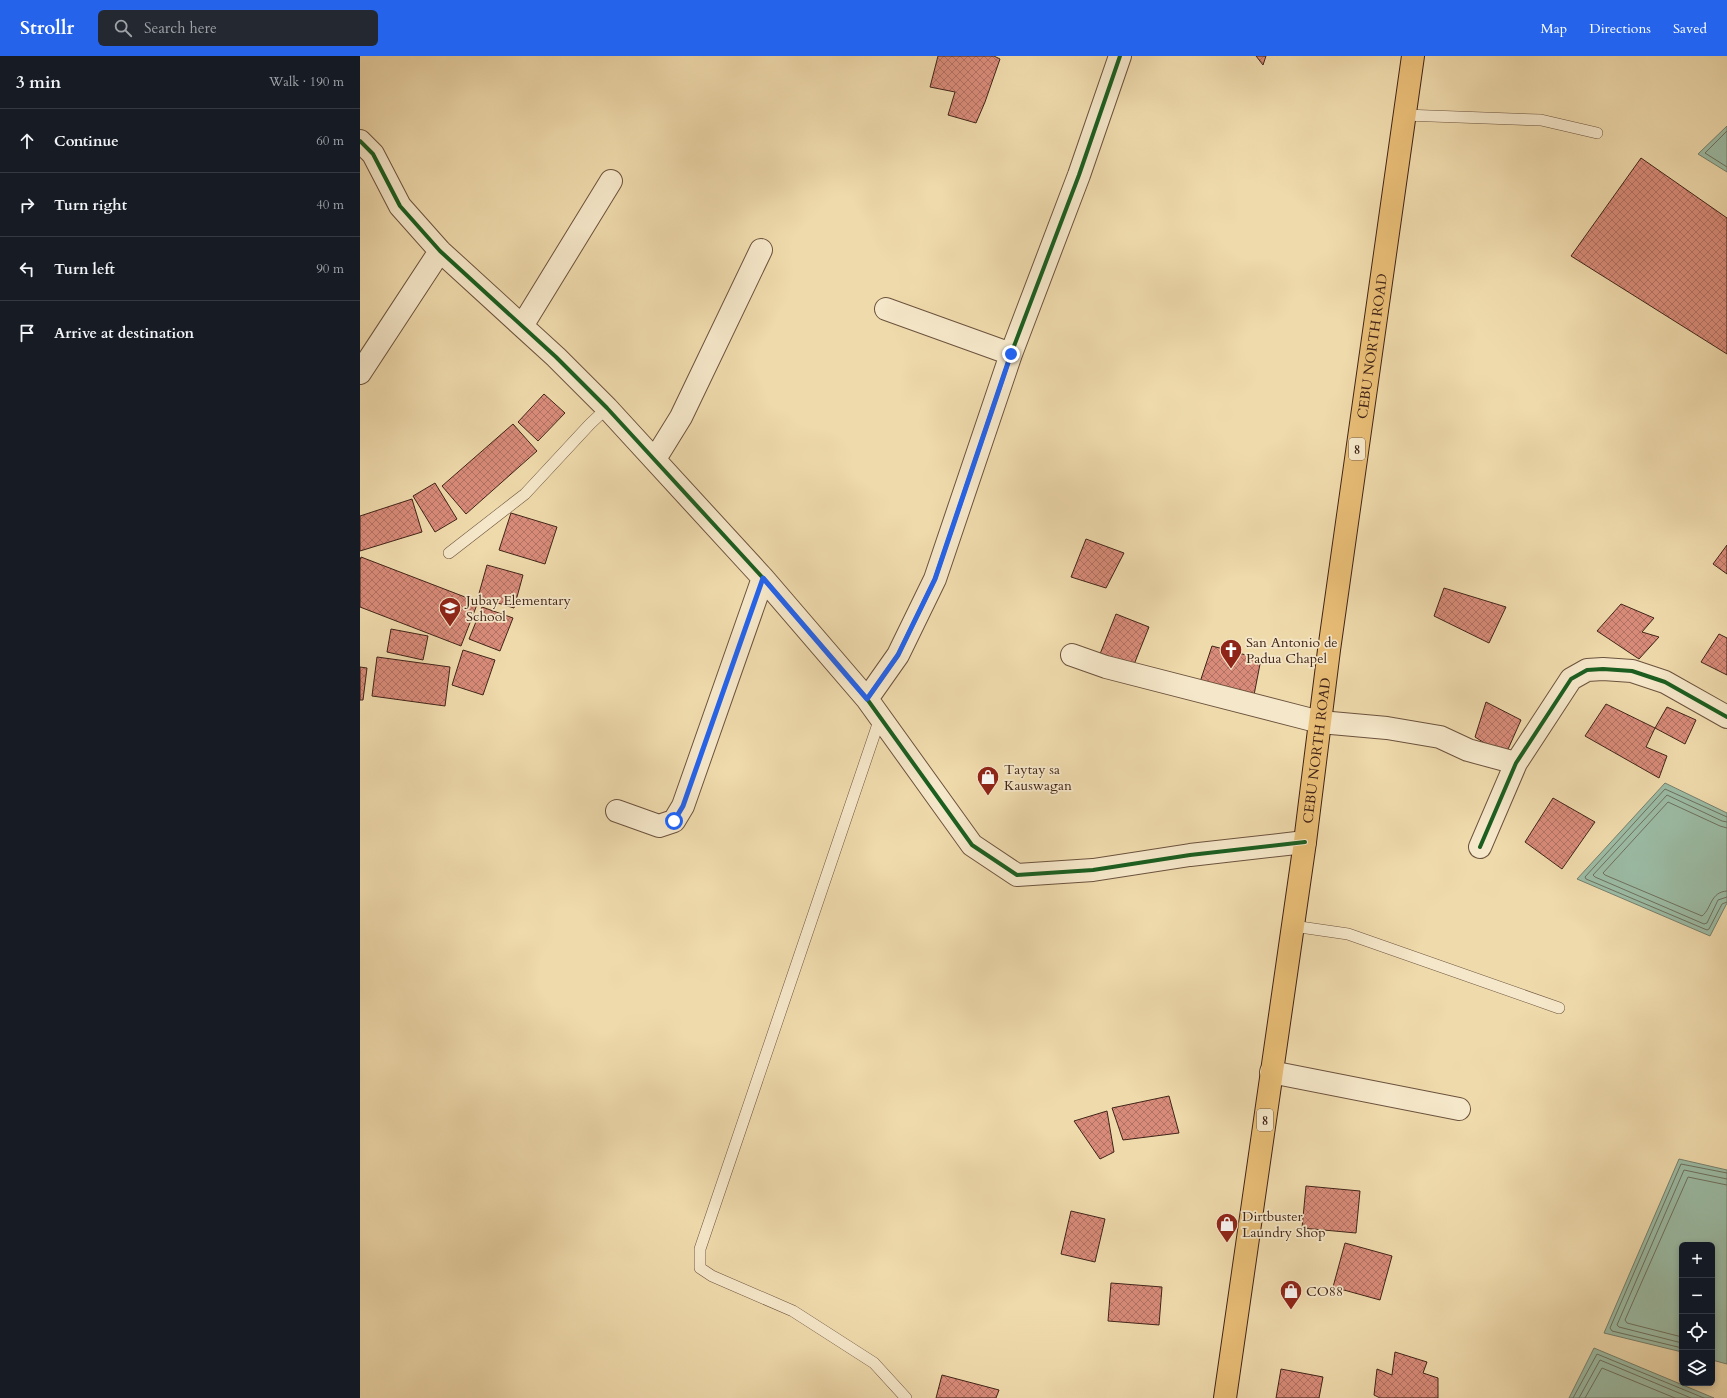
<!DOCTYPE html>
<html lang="en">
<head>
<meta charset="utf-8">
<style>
	:root { --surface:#171b24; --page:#242831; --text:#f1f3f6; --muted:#9ea1a6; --line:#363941; --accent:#2563eb }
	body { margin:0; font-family:Cardo,serif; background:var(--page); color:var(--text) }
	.controls { position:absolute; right:12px; bottom:12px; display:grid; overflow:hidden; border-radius:6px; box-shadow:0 2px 6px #0003 }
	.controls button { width:36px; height:36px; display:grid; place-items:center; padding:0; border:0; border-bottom:1px solid var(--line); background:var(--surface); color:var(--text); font:20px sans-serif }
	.stop { position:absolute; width:12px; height:12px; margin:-9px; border:3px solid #2563eb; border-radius:50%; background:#fff }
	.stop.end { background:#2563eb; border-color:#fff; box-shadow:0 1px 4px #0008 }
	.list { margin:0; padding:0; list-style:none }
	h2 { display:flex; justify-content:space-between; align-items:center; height:52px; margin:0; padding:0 16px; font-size:17px }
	h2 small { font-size:13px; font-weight:400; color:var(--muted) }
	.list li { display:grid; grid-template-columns:26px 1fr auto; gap:12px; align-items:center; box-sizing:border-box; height:64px; padding:0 16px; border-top:1px solid var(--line) }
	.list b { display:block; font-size:15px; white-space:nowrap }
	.list em { font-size:13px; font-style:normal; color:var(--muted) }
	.icon { flex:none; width:22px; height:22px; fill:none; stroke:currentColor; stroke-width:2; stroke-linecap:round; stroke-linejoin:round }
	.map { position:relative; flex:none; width:1367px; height:1342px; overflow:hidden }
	header { display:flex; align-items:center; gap:24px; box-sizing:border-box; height:56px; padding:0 20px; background:var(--accent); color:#fff }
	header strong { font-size:19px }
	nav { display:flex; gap:22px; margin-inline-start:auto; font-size:14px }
	.search { width:280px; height:36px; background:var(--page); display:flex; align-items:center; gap:10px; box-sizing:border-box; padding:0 14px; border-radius:6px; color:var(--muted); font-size:15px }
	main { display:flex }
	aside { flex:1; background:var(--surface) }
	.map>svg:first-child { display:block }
	.water { fill:#9bbba4; stroke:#777f6c }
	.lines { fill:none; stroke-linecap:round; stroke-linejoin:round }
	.shore { stroke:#6e705e; stroke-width:1 }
	.building { fill:url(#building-cross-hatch); stroke:#412418 }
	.lane-casing { stroke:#6c523d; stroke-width:12 }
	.street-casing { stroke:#6c523d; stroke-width:24 }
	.highway-casing { stroke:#412418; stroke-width:24 }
	.lane { stroke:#f5e7c9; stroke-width:11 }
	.street { stroke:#f5e7c9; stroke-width:22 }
	.highway { stroke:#e8bd76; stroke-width:22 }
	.cycleway-casing { stroke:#f5e7c9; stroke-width:6 }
	.cycleway { stroke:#1b5e20; stroke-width:4 }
	.route { stroke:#2563eb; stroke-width:5 }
	.labels { text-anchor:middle; stroke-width:3.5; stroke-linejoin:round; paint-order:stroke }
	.shield { fill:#f5e7c9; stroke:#775e4d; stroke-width:1 }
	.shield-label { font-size:13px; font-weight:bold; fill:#412418 }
	.street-label { font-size:14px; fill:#412418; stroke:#f5e7c9 }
	.poi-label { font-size:14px; fill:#412418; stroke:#f5e7c9; text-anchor:start }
</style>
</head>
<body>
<header>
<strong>Strollr</strong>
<div class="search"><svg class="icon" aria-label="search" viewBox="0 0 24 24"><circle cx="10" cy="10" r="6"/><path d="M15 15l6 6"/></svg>Search here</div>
<nav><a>Map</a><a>Directions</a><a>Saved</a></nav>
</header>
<main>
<aside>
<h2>3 min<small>Walk · 190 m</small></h2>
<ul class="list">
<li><svg class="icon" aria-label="ahead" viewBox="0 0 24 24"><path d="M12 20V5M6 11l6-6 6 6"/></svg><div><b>Continue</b></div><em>60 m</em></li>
<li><svg class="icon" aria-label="right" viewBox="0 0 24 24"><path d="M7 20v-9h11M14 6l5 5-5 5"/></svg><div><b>Turn right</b></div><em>40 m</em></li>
<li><svg class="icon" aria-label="left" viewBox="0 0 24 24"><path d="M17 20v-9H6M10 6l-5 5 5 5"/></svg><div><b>Turn left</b></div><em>90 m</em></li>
<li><svg class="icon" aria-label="arrive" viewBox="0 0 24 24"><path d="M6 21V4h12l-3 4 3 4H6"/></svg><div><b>Arrive at destination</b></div></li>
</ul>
</aside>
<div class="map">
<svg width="1367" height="1342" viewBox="0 0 1367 1342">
	<defs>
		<pattern id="building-cross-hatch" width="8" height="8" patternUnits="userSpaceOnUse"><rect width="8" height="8" fill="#d88b79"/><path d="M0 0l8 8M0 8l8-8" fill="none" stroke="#b17162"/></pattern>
	</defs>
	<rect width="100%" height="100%" fill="#efdaac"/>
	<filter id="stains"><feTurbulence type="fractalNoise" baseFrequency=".005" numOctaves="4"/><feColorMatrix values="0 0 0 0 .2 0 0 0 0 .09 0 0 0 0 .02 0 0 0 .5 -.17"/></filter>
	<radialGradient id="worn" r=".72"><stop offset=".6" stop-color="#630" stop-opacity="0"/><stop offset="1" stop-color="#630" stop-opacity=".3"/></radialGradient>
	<path class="water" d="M 1367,70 L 1367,116 L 1338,98 Z
		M 1305,727 L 1367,757 L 1367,847 L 1350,880 L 1217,823 Z
		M 1319,1103 L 1367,1114 L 1367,1308 L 1352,1304 L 1352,1189 L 1322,1189 L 1322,1296 L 1244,1277 Z
		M 1234,1292 L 1354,1342 L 1209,1342 Z"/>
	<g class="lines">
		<path class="shore" d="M 1367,75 L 1345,97 L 1367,111
			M 1367,761 L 1305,733 L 1225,821 L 1226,823 L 1347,874 L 1349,873 L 1362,848 L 1367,846
			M 1367,766 L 1362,765 L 1307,739 L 1233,819 L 1235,821 L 1344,868 L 1347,867 L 1358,844 L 1367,841
			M 1367,772 L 1360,770 L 1308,746 L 1243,817 L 1245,819 L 1342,860 C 1352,852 1350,836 1367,835
			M 1322,1281 L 1267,1267 L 1265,1264 L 1328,1121 L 1367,1129
			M 1322,1287 L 1259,1271 L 1257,1269 L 1324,1114 L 1367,1123
			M 1322,1292 L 1252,1275 L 1250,1272 L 1321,1108 L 1367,1117
			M 1213,1342 L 1237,1298 L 1344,1342
			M 1219,1342 L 1240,1304 L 1331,1342
			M 1225,1342 L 1242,1312 L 1315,1342"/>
	</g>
	<path class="building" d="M 578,0 L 634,0 L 640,3 L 625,46 L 616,67 L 588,59 L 595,36 L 570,31 Z
		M 896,0 L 906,0 L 903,9 Z
		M 1281,102 L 1367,162 L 1367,298 L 1211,200 Z
		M 184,338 L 205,357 L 178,385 L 158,366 Z
		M 153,368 L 177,395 L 106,458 L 82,430 Z
		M 75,427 L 97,463 L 75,476 L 53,440 Z
		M 52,443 L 62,476 L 0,495 L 0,460 Z
		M 151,457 L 197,471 L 185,508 L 139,494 Z
		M 726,483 L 764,497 L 746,532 L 711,521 Z
		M 1367,489 L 1367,518 L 1353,508 Z
		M 1,501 L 118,546 L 101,590 L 0,551 L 0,504 Z
		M 127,509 L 163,519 L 154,552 L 118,541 Z
		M 1084,532 L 1146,551 L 1129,587 L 1074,560 Z
		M 1261,548 L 1294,562 L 1282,576 L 1299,581 L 1279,603 L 1237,575 Z
		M 122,551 L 153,562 L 140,595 L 109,583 Z
		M 756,558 L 789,571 L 771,616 L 738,603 Z
		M 31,573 L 68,580 L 63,604 L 27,596 Z
		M 1359,578 L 1367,582 L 1367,619 L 1341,606 Z
		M 852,590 L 901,603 L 894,639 L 840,626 Z
		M 103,594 L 135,604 L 123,639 L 92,629 Z
		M 17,601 L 90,611 L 85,650 L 12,640 Z
		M 0,611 L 7,612 L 3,644 L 0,644 Z
		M 1126,646 L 1161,664 L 1145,700 L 1115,681 Z
		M 1246,648 L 1295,672 L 1286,691 L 1307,700 L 1299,722 L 1225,680 Z
		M 1307,651 L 1336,664 L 1325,688 L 1295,672 Z
		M 1193,742 L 1235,766 L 1202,813 L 1165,786 Z
		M 809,1040 L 819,1077 L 763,1084 L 752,1052 Z
		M 747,1055 L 754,1096 L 740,1103 L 714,1065 Z
		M 946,1130 L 1000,1135 L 996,1177 L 942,1172 Z
		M 711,1155 L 745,1163 L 735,1206 L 701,1198 Z
		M 985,1187 L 1032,1200 L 1020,1244 L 973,1231 Z
		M 751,1227 L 802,1231 L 799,1269 L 748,1265 Z
		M 1035,1296 L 1067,1306 L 1063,1317 L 1078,1322 L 1078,1342 L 1020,1342 L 1014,1339 L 1017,1313 L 1032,1319 Z
		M 921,1313 L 963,1321 L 959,1342 L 916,1342 Z
		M 582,1319 L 639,1334 L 636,1342 L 576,1342 Z"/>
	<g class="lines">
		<g class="lane-casing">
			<path id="lane" d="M 1044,59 L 1181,64 L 1237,77
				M 89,497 L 165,438 L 230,368 L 247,352
				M 520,662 L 340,1193 L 340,1212 L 352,1220 L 433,1255 L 514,1307 L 546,1342
				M 933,870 L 988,878 L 1199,952"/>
		</g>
		<g class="street-casing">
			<path id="street" d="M 0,85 L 13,98 L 40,150 L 80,195 L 196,301 L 247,352 L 403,522 L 507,643 L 612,789 L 657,819 L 733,814 L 830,799 L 945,786
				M 526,253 L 651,298
				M 162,270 L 251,125
				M 0,317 L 80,195
				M 295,403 L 321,361 L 401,194
				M 712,599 L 746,611 L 960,666 L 1027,672 L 1080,681 L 1108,694 L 1156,707
				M 507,643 L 538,599 L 575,523 L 651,298 L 719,119 L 760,0
				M 257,755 L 299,770 L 314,765 L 323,750 L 403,522
				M 1120,791 L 1156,707 L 1211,623 L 1227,614 L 1243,613 L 1272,615 L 1305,626 L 1367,661
				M 911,1016 L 1099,1053"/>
		</g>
		<g class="highway-casing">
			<g id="highway">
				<path id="s1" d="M 865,1342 L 945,786 L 969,594 L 1053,0"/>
			</g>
		</g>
		<use href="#lane" class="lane"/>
		<use href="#street" class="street"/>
		<use href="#highway" class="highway"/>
		<g class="cycleway-casing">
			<path id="cycleway" d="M 0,85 L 13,98 L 40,150 L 80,195 L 196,301 L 247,352 L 403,522 L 507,643 L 612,789 L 657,819 L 733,814 L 830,799 L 945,786
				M 507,643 L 538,599 L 575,523 L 651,298 L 719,119 L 760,0
				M 1120,791 L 1156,707 L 1211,623 L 1227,614 L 1243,613 L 1272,615 L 1305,626 L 1367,661"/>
		</g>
		<use href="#cycleway" class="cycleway"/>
	</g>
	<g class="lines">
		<path class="route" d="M 314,765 L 323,750 L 403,522 L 507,643 L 538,599 L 575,523 L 651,298"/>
	</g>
	<defs>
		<g id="school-pin" transform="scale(1.15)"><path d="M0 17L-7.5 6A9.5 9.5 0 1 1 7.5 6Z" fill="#8f2418" stroke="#f5e7c9"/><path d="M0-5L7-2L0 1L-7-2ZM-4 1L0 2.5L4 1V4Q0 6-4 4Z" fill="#fff"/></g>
		<g id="church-pin" transform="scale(1.15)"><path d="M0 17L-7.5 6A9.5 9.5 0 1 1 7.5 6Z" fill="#8f2418" stroke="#f5e7c9"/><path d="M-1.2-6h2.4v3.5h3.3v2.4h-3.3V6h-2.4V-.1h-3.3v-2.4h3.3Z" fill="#fff"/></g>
		<g id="shop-pin" transform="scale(1.15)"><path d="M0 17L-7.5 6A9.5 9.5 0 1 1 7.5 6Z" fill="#8f2418" stroke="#f5e7c9"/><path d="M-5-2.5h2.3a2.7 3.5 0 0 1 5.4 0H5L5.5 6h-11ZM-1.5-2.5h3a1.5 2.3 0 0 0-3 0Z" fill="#fff"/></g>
	</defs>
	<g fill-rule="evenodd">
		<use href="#school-pin" x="90" y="552"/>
		<use href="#church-pin" x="871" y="594"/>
		<use href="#shop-pin" x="628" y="721"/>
		<use href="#shop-pin" x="867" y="1168"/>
		<use href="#shop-pin" x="931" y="1235"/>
	</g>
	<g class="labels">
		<g class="shield">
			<rect x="989" y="382" width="16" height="22" rx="3"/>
			<rect x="897" y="1053" width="16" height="22" rx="3"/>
		</g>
		<g class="shield-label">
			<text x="997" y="398">8</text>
			<text x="905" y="1069">8</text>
		</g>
		<g class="street-label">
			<text dy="5" stroke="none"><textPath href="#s1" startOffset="1062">CEBU NORTH ROAD</textPath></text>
			<text dy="5" stroke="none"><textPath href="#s1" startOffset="654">CEBU NORTH ROAD</textPath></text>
		</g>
		<g class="poi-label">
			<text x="106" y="549">Jubay Elementary<tspan x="106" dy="16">School</tspan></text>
			<text x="886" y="591">San Antonio de<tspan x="886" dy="16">Padua Chapel</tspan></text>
			<text x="644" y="718">Taytay sa<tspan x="644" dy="16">Kauswagan</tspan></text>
			<text x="882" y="1165">Dirtbuster<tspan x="882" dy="16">Laundry Shop</tspan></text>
			<text x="946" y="1240">CO88</text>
		</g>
	</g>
	<rect width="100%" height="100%" filter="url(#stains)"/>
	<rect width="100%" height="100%" fill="url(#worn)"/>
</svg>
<div class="controls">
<button>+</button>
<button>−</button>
<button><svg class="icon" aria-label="locate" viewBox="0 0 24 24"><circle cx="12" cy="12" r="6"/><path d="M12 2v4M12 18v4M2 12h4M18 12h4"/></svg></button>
<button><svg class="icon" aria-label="layers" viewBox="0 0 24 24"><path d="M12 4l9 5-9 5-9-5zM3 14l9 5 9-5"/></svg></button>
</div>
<div class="stop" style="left:314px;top:765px"></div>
<div class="stop end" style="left:651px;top:298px"></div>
</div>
</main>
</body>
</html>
